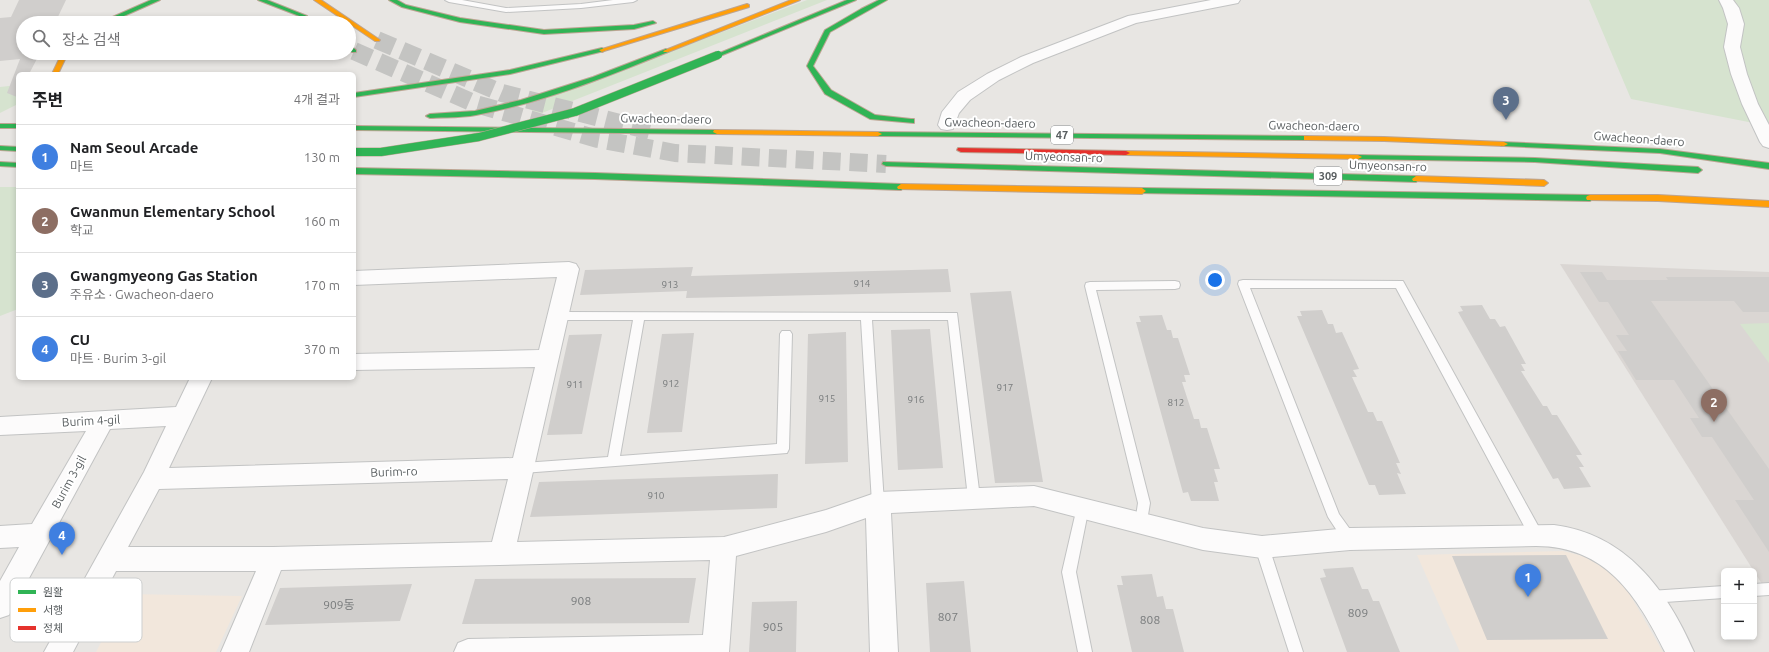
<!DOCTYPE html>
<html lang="ko">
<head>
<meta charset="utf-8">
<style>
	:root { --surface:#fff; --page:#f2f2f2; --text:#202124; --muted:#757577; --line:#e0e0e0; --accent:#7c3aed }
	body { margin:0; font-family:Ubuntu,"Noto Sans KR",sans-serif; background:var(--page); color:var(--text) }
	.controls { position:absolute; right:12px; bottom:12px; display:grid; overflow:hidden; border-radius:6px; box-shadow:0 2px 6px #0003 }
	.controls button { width:36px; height:36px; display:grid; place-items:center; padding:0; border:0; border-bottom:1px solid var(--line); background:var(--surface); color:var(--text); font:20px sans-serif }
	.you { position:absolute; left:1215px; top:280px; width:14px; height:14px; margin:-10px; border:3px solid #fff; border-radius:50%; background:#1a73e8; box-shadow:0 0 0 6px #1a73e833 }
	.badge { display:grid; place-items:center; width:26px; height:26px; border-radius:50%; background:var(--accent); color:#fff; font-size:13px; font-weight:700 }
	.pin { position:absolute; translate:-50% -33px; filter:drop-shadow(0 1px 2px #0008) }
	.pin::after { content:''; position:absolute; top:21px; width:14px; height:12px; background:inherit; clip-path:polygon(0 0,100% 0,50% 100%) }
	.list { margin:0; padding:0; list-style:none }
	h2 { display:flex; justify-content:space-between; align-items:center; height:52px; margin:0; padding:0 16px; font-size:17px }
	h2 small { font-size:13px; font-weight:400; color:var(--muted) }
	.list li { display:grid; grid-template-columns:26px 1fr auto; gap:12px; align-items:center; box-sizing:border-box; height:64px; padding:0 16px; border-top:1px solid var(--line) }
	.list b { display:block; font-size:15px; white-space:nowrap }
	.list p { margin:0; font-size:13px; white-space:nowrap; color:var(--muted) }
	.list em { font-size:13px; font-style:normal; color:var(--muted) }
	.icon { flex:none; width:22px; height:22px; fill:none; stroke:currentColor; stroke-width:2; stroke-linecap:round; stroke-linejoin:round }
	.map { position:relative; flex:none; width:1769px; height:652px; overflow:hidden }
	.search { position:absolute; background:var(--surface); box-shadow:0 2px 6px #0003; left:16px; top:16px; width:340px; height:44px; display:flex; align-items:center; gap:10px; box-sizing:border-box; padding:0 14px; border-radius:22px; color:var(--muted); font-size:15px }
	.panel { position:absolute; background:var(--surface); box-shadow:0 2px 6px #0003; left:16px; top:72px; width:340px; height:308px; border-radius:6px }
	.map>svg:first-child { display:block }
	.commercial { fill:#f2e7dc }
	.education { fill:#dad6d3 }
	.green { fill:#d6e3cf }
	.building { fill:#d0cecc }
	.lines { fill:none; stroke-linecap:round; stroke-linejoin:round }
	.highway-tunnel { stroke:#c4c4c2; stroke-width:18; stroke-dasharray:18 9; stroke-linecap:butt }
	.lane-casing { stroke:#c2c3c3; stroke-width:2 }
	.street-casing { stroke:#c2c3c3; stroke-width:2 }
	.fast-casing { stroke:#bda593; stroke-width:2 }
	.slow-casing { stroke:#bda593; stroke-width:2 }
	.jam-casing { stroke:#bda593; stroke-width:2 }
	.lane { fill:#fcfbfb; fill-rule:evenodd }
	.street { fill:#fcfbfb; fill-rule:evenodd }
	.fast { fill:#30b455; fill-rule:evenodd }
	.slow { fill:#ff9f0a; fill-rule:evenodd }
	.jam { fill:#e5322d; fill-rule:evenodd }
	.fast-bridge-casing { stroke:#bda593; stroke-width:9; stroke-linecap:butt }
	.fast-bridge { stroke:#30b455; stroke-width:8 }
	.labels { text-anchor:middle; stroke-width:4; stroke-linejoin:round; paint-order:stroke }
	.number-label { font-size:10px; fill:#787b7c }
	.shield { fill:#fff; stroke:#8b8e90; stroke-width:1 }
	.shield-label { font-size:11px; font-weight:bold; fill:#595e60 }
	.street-label { font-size:12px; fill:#595e60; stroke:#fff }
	.near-number-label { font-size:12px; fill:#787b7c }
	.key { fill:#fff; stroke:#cdcfcf; stroke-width:1 }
	.key-label { font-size:11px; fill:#595e60 }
</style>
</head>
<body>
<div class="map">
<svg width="1769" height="652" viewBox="0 0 1769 652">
	<rect width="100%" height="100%" fill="#e8e6e3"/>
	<path class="commercial" d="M 1563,551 L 1583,556 L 1614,573 L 1625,586 L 1663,652 L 1460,652 L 1417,555 Z
		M 126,594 L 242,596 L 216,652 L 96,652 Z"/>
	<path class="education" d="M 1560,264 L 1769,272 L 1769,592 L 1767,592 Z"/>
	<path class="green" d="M 807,0 L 827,0 L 537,115 L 527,106 Z
		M 1589,0 L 1769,0 L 1769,126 L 1631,99 Z
		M 18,85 L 18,104 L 0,113 L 0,87 Z
		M 0,187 L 18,187 L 18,309 L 0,316 Z
		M 1769,323 L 1769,363 L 1740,324 Z"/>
	<path class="building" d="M 19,0 L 66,0 L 55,23 L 23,23 L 23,53 L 40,53 L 29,74 L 18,74 L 17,97 L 7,93 L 20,59 L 0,61 L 0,18 L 11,17 Z
		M 693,267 L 691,276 L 948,269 L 951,292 L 686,298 L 687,291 L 580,295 L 585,270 Z
		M 1580,272 L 1602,272 L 1607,280 L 1668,280 L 1666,277 L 1769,277 L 1769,312 L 1743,312 L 1734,301 L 1651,301 L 1769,469 L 1769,552 L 1735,500 L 1754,500 L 1712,437 L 1702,437 L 1690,418 L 1699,418 L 1674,380 L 1636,380 L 1618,351 L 1627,351 L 1616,335 L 1629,335 L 1608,302 L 1599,302 Z
		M 1011,291 L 1043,482 L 995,483 L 970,293 Z
		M 1482,305 L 1490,319 L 1495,319 L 1500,327 L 1505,326 L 1526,364 L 1521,364 L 1525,371 L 1521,371 L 1543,406 L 1547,406 L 1552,415 L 1557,415 L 1582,455 L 1576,455 L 1584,467 L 1579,467 L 1591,487 L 1564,489 L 1558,478 L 1553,479 L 1458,312 L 1463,311 L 1460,306 Z
		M 1322,310 L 1328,324 L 1333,324 L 1336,333 L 1342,332 L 1359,369 L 1353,370 L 1357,377 L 1352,377 L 1368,412 L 1373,412 L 1377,421 L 1382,421 L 1400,463 L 1396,463 L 1401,474 L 1397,473 L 1406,494 L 1379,495 L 1375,485 L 1369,485 L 1297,316 L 1302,316 L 1300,311 Z
		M 1162,315 L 1167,330 L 1171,330 L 1173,338 L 1178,338 L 1190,375 L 1184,375 L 1186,382 L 1182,382 L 1194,419 L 1199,419 L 1201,428 L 1207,428 L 1220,469 L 1214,469 L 1218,482 L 1214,482 L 1219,501 L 1191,501 L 1188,492 L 1183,493 L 1136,322 L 1141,322 L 1139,316 Z
		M 930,329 L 943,468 L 898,470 L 891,330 Z
		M 846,332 L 848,462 L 805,464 L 808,334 Z
		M 694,333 L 682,432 L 647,433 L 662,334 Z
		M 602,334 L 582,434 L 547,435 L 569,335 Z
		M 778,474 L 777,508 L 530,517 L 539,482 Z
		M 1566,555 L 1608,639 L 1487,640 L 1452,556 Z
		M 1353,567 L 1362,589 L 1368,589 L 1373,601 L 1379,601 L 1400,652 L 1347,652 L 1320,578 L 1326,577 L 1323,569 Z
		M 1152,574 L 1157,597 L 1163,596 L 1166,609 L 1173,609 L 1184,652 L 1132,652 L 1117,585 L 1123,585 L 1121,576 Z
		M 696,578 L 689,623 L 462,624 L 475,579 Z
		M 964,581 L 971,652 L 930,652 L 926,583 Z
		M 412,584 L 400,621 L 265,625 L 280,588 Z
		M 797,601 L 796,652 L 749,652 L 752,602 Z"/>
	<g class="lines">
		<path class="highway-tunnel" d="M 377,40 L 502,93 L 655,132
			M 354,51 L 476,104 L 598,139 L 675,153 L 886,164"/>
		<g class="lane-casing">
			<path id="lane" d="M 445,0 L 462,0 L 506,8 L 581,4 L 613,0 L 637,0 L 633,2 L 581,8 L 506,12 L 449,2 Z
				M 1243,280 L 1403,281 L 1541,531 L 1543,535 L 1541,539 L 1536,541 L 1531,539 L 1396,288 L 1250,288 L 1339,514 L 1357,539 L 1355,543 L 1350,545 L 1345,543 L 1328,517 L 1238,284 L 1239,281 Z
				M 1175,281 L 1179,282 L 1180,285 L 1179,288 L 1175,289 L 1096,290 L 1150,503 L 1146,527 L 1141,529 L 1136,527 L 1135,523 L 1138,503 L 1085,286 L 1086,283 L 1090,282 Z
				M 558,312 L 957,313 L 980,498 L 978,502 L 974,504 L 970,502 L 968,498 L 948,320 L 872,320 L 884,503 L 883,507 L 878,509 L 873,507 L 872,503 L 861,320 L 644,320 L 620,456 L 777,444 L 780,334 L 782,331 L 790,331 L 792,334 L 789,449 L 787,453 L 523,473 L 519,472 L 517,468 L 519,464 L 523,463 L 608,457 L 633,320 L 558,320 L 554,319 L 553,316 L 554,313 Z
				M 1083,501 L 1088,503 L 1089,507 L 1076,572 L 1092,652 L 1078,652 L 1062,572 L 1077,507 L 1078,503 Z
				M 1262,541 L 1267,543 L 1269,547 L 1303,652 L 1289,652 L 1255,547 L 1257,543 Z
				M 1769,583 L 1769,595 L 1754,596 L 1754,584 Z
				M 1724,586 L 1724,598 L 1650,603 L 1645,602 L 1643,597 L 1645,592 L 1650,591 Z"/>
		</g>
		<g class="street-casing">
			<path id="street" d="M 1211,0 L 1240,0 L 1238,3 L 1233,4 L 1136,23 L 1033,63 L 999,80 L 970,100 L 959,113 L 953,129 L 947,130 L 941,129 L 938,125 L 942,112 L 958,92 L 987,74 L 1021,57 L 1128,16 Z
				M 1719,0 L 1733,0 L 1739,8 L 1744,24 L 1740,47 L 1747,74 L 1758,104 L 1769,125 L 1769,148 L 1763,146 L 1760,142 L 1742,104 L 1731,74 L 1724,47 L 1728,24 L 1723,8 Z
				M 569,262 L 576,264 L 579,269 L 517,542 L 724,537 L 826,510 L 878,492 L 1034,486 L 1203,528 L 1262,536 L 1350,528 L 1554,525 C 1626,534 1667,590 1694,652 L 1665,652 C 1637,596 1606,546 1536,546 L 1350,550 L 1262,558 L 1203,550 L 1034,506 L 891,513 L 898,652 L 870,652 L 866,518 L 826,532 L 736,556 L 729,652 L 454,652 L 458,643 L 468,639 L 703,635 L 710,560 L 281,570 L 249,652 L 221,652 L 256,571 L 116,571 L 73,652 L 44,652 L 144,472 L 166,426 L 110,429 L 9,615 L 0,618 L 0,581 L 19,547 L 0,548 L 0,526 L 32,524 L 86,431 L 0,435 L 0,417 L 176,407 L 190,378 L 212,378 L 169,468 L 513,458 L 535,367 L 354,370 L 354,354 L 539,350 L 557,277 L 354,285 L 354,271 ZM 508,479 L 492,542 L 273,547 L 128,547 L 159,489 Z"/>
		</g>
		<g class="fast-casing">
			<path id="fast" d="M 151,0 L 160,0 L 108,23 L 99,23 Z
				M 258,0 L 267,0 L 307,16 L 302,17 Z
				M 389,0 L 397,0 L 406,5 L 460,18 L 544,30 L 634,25 L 653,21 L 656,23 L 634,29 L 544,34 L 460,22 L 402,7 Z
				M 847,0 L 856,0 L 720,56 L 716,56 L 715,55 Z
				M 879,0 L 887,0 L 830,32 L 813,66 L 831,90 L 875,115 L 911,119 L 914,119 L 914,123 L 870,119 L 825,94 L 807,66 L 825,30 L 861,9 Z
				M 349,45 L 356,50 L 356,52 L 352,52 L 349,50 Z
				M 602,48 L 605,50 L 604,51 L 510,74 L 354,97 L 354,93 L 510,70 Z
				M 666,49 L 669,51 L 668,52 C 606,77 542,103 476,115 C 461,118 445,117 430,118 L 426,116 L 430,114 L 475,111 L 521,100 L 593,77 Z
				M 0,124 L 18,124 L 18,128 L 0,128 Z
				M 354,126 L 717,130 L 721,132 L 717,134 L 354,130 Z
				M 875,132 L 1307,136 L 1311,138 L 1307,140 L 878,136 L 874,134 Z
				M 1501,142 L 1660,149 L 1769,163 L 1769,169 L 1660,153 L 1504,146 L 1501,146 Z
				M 0,146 L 18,147 L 18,151 L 0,150 Z
				M 1355,155 L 1535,158 L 1698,167 L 1702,170 L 1698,173 L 1535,162 L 1358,159 L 1354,157 Z
				M 0,162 L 18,163 L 18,167 L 0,166 Z
				M 883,162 L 1416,176 L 1420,179 L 1416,182 L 886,166 L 882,164 Z
				M 354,168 L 595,173 L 901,184 L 905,187 L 901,190 L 595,179 L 354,174 Z
				M 1142,188 L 1590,195 L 1594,198 L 1590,201 L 1139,193 L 1138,191 L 1139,189 Z"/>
		</g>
		<g class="slow-casing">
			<path id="slow" d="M 314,0 L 321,0 L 380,40 L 379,41 L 375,41 Z
				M 791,0 L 800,0 L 668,52 L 664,52 L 663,51 Z
				M 747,4 L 749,5 L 749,7 L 604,51 L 602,52 L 599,50 Z
				M 62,53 L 68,53 L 58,74 L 52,74 Z
				M 714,130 L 878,132 L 882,134 L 878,136 L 717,134 L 713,132 Z
				M 1304,136 L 1384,137 L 1504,142 L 1508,144 L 1504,146 L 1384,141 L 1307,140 L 1304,140 Z
				M 1123,151 L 1358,155 L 1362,157 L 1358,159 L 1126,155 L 1123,155 Z
				M 1416,176 L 1544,180 L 1548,183 L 1544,186 L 1413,181 L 1412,179 Z
				M 901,184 L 1142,188 L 1146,191 L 1142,194 L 898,189 L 897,187 Z
				M 1590,195 L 1658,195 L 1769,201 L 1769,207 L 1658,201 L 1587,200 L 1586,198 L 1587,196 Z"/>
		</g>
		<g class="jam-casing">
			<path id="jam" d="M 958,148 L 1126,151 L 1130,153 L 1126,155 L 961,152 L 957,150 Z"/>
		</g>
		<use href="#lane" class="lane"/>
		<use href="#street" class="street"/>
		<use href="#fast" class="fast"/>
		<use href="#slow" class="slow"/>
		<use href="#jam" class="jam"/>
		<g class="fast-bridge-casing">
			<path id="fast-bridge" d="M 354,152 L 381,152 L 479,137 L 575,112 L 718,55"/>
		</g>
		<use href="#fast-bridge" class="fast-bridge"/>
	</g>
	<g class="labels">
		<g class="number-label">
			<text x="862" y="287">914</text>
			<text x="670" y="288">913</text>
			<text x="671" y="387">912</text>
			<text x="575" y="388">911</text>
			<text x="1005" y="391">917</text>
			<text x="827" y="402">915</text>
			<text x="916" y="403">916</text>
			<text x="1176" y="406">812</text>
			<text x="656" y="499">910</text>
		</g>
		<g class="shield">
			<rect x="1051" y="126" width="22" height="18" rx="3"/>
			<rect x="1314" y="167" width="28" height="18" rx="3"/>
		</g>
		<g class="shield-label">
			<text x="1062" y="139">47</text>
			<text x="1328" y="180">309</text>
		</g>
		<g class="street-label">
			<text transform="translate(666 119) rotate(1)" y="4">Gwacheon-daero</text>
			<text transform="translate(990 123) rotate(1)" y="4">Gwacheon-daero</text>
			<text transform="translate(1314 126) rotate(1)" y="4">Gwacheon-daero</text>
			<text transform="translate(1639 139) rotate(4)" y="4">Gwacheon-daero</text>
			<text transform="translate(1064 157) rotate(2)" y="4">Umyeonsan-ro</text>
			<text transform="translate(1388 166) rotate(2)" y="4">Umyeonsan-ro</text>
			<text transform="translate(91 421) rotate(-3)" y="4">Burim 4-gil</text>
			<text transform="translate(394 472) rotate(-2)" y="4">Burim-ro</text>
			<text transform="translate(69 482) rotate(-61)" y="4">Burim 3-gil</text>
		</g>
		<g class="near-number-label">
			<text x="581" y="605">908</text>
			<text x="339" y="609">909동</text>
			<text x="1358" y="617">809</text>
			<text x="948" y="621">807</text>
			<text x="1150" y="624">808</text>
			<text x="773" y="631">905</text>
		</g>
	</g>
	<rect x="10" y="578" width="132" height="64" rx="6" class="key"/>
	<rect x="18" y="590" width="18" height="4" fill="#30b455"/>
	<rect x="18" y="608" width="18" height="4" fill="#ff9f0a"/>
	<rect x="18" y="626" width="18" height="4" fill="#e5322d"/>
	<g class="key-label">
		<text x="43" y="596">원활</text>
		<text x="43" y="614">서행</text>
		<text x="43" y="632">정체</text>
	</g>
</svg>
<div class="controls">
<button>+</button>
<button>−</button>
</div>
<div class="you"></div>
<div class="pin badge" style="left:1528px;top:597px;background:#3f7fe0">1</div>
<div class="pin badge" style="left:1714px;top:422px;background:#8d6e63">2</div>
<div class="pin badge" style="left:1506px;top:120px;background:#5c6f8a">3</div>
<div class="pin badge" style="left:62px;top:555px;background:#3f7fe0">4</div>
<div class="search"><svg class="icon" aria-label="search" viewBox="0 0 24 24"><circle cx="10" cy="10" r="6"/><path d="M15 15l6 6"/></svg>장소 검색</div>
<section class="panel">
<h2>주변<small>4개 결과</small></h2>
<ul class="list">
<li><span class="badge" style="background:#3f7fe0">1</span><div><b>Nam Seoul Arcade</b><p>마트</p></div><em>130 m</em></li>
<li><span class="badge" style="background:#8d6e63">2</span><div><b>Gwanmun Elementary School</b><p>학교</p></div><em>160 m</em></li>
<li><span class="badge" style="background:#5c6f8a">3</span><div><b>Gwangmyeong Gas Station</b><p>주유소 · Gwacheon-daero</p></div><em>170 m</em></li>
<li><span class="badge" style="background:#3f7fe0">4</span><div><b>CU</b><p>마트 · Burim 3-gil</p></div><em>370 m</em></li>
</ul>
</section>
</div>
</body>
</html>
